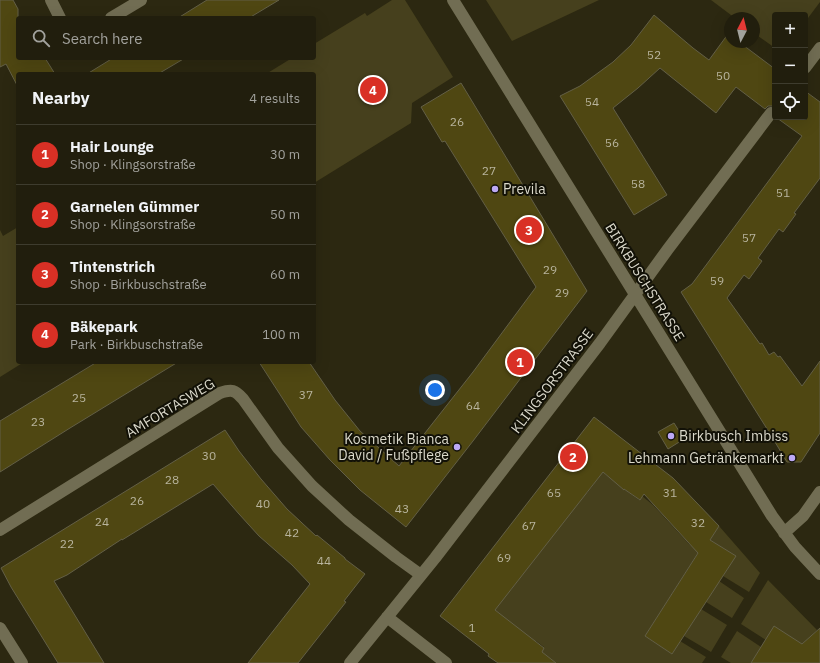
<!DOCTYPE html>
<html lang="en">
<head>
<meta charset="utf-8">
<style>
	:root { --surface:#211e0d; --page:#292716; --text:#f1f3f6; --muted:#a2a29d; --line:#3e3c2e; --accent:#d93025 }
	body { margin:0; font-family:"IBM Plex Sans",sans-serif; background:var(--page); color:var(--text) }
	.controls { position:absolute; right:12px; top:12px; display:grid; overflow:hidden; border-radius:4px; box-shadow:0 4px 16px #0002 }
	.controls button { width:36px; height:36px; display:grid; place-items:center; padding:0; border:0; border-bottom:1px solid var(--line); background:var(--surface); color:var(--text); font:20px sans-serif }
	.compass { position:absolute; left:724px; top:12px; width:36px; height:36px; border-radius:50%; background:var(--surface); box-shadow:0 4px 16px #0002; rotate:7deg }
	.you { position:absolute; left:435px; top:390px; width:14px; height:14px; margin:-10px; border:3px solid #fff; border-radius:50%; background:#1a73e8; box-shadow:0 0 0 6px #1a73e833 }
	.badge { display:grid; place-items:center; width:26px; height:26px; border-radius:50%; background:var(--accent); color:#fff; font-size:13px; font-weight:700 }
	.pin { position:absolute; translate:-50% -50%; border:2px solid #fff; box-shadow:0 1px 4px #0006 }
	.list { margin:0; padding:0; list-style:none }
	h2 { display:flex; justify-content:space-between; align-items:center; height:52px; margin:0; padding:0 16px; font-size:17px }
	h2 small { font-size:13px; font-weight:400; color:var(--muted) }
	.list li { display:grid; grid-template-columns:26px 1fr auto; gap:12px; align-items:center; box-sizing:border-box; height:60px; padding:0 16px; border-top:1px solid var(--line) }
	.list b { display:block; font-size:15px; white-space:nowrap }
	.list p { margin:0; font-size:13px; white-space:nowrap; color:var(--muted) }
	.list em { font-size:13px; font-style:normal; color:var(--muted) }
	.icon { flex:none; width:22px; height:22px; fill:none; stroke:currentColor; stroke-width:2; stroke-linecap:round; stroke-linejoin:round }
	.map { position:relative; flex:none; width:820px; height:663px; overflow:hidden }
	.search { position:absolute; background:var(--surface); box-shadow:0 4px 16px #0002; left:16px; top:16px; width:300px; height:44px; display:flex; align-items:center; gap:10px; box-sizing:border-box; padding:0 14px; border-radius:4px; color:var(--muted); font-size:15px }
	.panel { position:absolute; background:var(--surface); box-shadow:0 4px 16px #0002; left:16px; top:72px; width:300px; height:292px; border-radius:4px }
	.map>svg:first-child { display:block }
	.green { fill:#46401d }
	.building { fill:#4f4712; stroke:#635f46 }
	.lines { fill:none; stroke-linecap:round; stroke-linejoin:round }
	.minor { stroke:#716d53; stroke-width:12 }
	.poi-dot { fill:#bda9f5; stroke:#121107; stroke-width:1.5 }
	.labels { text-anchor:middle; stroke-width:4; stroke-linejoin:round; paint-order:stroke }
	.number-label { font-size:12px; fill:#b8b49d }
	.poi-label { font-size:14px; fill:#dbd9cb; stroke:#121107; text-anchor:start }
	.street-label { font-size:14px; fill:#dbd9cb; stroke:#121107 }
</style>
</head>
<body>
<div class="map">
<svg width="820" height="663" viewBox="0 0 820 663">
	<rect width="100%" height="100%" fill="#2c2811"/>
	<path class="green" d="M 392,0 L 405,0 L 453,77 L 412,103 L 411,123 L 314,183 L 314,74 L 266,74 L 292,58 L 314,58 L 314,44 L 365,13 L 367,16 Z
		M 486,0 L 599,0 L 512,41 Z
		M 711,0 L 820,0 L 820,2 L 805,22 L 805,15 L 775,15 L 775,48 L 754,33 L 754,18 L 735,18 Z
		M 18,227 L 18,362 L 24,362 L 0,377 L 0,230 L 3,236 Z
		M 599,467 L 606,472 L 605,474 L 617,483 L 617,484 L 623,489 L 624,489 L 639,500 L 642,496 L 653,505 L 689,544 L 699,551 L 645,636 L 672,654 L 680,641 L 706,657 L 702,663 L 556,663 L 541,652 L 544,647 L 536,641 L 535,642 L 491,610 L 511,590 L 518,580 L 517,578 L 586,492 L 587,493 L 594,484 L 590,482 Z
		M 719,526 L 760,573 L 749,592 L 723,576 L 735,556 L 710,540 Z
		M 768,580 L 817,630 L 801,646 L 766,640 L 741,624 Z
		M 719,581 L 744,598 L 732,618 L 706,602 Z
		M 701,609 L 727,625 L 711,652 L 684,636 Z
		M 737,631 L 761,647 L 751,663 L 731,663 L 721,657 Z"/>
	<path class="building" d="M 0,0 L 13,0 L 18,9 L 18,58 L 45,58 L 55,74 L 18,74 L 18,87 L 6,64 L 0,67 Z
		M 207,0 L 279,0 L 249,18 L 178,18 Z
		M 654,15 L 693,48 L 709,60 L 728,34 L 730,36 L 730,42 L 739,42 L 775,69 L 775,107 L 772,106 L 768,106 L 765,109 L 736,87 L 716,113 L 660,68 L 638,88 L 613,108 L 667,195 L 634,215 L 560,96 L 580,86 L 613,62 L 631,45 Z
		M 113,58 L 185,58 L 158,74 L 87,74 Z
		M 461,83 L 587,291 L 473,441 L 406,527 L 360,490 L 330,460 L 301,427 L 259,362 L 309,362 L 335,400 L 360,431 L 399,466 L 473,372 L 536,287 L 445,141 L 442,142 L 421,107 Z
		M 805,91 L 820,102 L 820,178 L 794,213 L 796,214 L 783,232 L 779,229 L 758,258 L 762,261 L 749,279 L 744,275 L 727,298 L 760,344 L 762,343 L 769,355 L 774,352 L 778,357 L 780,356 L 802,386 L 820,361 L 820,433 L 801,462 L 787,462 L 769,432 L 681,292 L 692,284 L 802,136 L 777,118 L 805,117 Z
		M 97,362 L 178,362 L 70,428 L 0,472 L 0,421 Z
		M 594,417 L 673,478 L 719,526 L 710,540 L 736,556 L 672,654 L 645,636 L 698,553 L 644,494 L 640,500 L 624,489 L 624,490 L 603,472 L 495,610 L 544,648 L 542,652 L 556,663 L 498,663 L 488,656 L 489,654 L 440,616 Z
		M 674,423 L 684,439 L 668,449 L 658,432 Z
		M 225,430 L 239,451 L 261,479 L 287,509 L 316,536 L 317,535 L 345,558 L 345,559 L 365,574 L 344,601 L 346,602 L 298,663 L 248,663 L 310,584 L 292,565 L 259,536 L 239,514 L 213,484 L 122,540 L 122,539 L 67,575 L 54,581 L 104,663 L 58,663 L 11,587 L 1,568 Z
		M 774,626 L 802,644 L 820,628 L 820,663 L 751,663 Z"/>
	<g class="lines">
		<path class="minor" d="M 51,0 L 60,18
			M 453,0 L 772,516 L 795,547 L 820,574
			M 111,18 L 141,0
			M 805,68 L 820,48
			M 0,530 L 220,393 C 232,389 235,390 243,399 L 278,448 L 312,486 L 349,520 L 396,557 L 421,575
			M 784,533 L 803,516 L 820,492
			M 387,617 L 446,663
			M 0,628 L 22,663
			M 350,663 C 378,628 407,593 435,558 L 600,343 L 668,249 L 771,113"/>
	</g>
	<g class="poi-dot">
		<circle cx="495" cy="189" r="4"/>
		<circle cx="671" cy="436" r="4"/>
		<circle cx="457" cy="447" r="4"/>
		<circle cx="792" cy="458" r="4"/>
	</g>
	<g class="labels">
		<g class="number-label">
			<text x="654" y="59">52</text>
			<text x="723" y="80">50</text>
			<text x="592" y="106">54</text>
			<text x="457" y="126">26</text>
			<text x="612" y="147">56</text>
			<text x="489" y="175">27</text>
			<text x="638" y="188">58</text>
			<text x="783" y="197">51</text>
			<text x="749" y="242">57</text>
			<text x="550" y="274">29</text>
			<text x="717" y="285">59</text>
			<text x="562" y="297">29</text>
			<text x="306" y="399">37</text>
			<text x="79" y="402">25</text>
			<text x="473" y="410">64</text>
			<text x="38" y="426">23</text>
			<text x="209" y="460">30</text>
			<text x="172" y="484">28</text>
			<text x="554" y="497">65</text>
			<text x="670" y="497">31</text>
			<text x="137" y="505">26</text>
			<text x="263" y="508">40</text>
			<text x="402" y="513">43</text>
			<text x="102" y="526">24</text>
			<text x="698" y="527">32</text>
			<text x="529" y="530">67</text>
			<text x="292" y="537">42</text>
			<text x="67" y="548">22</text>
			<text x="504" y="562">69</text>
			<text x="324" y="565">44</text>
			<text x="472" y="632">1</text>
		</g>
		<g class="poi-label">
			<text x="503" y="194">Previla</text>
			<text x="679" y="441">Birkbusch Imbiss</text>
			<text x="449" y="444" text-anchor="end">Kosmetik Bianca<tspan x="449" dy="16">David / Fußpflege</tspan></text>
			<text x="784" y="463" text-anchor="end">Lehmann Getränkemarkt</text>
		</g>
		<g class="street-label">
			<text transform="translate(645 282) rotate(58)" y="5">BIRKBUSCHSTRASSE</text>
			<text transform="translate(552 381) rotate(-53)" y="5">KLINGSORSTRASSE</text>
			<text transform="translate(170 408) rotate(-31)" y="5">AMFORTASWEG</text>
		</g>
	</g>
</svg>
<div class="controls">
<button>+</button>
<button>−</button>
<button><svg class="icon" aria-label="locate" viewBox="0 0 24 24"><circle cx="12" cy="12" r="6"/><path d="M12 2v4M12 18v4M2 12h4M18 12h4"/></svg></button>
</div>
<svg class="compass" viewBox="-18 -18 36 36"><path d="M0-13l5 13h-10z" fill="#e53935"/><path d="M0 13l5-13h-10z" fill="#a2a29d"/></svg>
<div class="you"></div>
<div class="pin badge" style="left:520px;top:362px">1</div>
<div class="pin badge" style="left:573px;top:457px">2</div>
<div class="pin badge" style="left:529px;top:230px">3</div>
<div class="pin badge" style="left:373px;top:90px">4</div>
<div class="search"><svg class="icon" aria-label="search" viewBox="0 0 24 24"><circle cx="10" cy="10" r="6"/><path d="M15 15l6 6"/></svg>Search here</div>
<section class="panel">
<h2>Nearby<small>4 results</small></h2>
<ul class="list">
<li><span class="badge">1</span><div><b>Hair Lounge</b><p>Shop · Klingsorstraße</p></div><em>30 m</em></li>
<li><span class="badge">2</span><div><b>Garnelen Gümmer</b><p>Shop · Klingsorstraße</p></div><em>50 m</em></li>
<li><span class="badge">3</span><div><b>Tintenstrich</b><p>Shop · Birkbuschstraße</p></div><em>60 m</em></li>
<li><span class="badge">4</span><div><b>Bäkepark</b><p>Park · Birkbuschstraße</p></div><em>100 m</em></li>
</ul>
</section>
</div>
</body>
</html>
